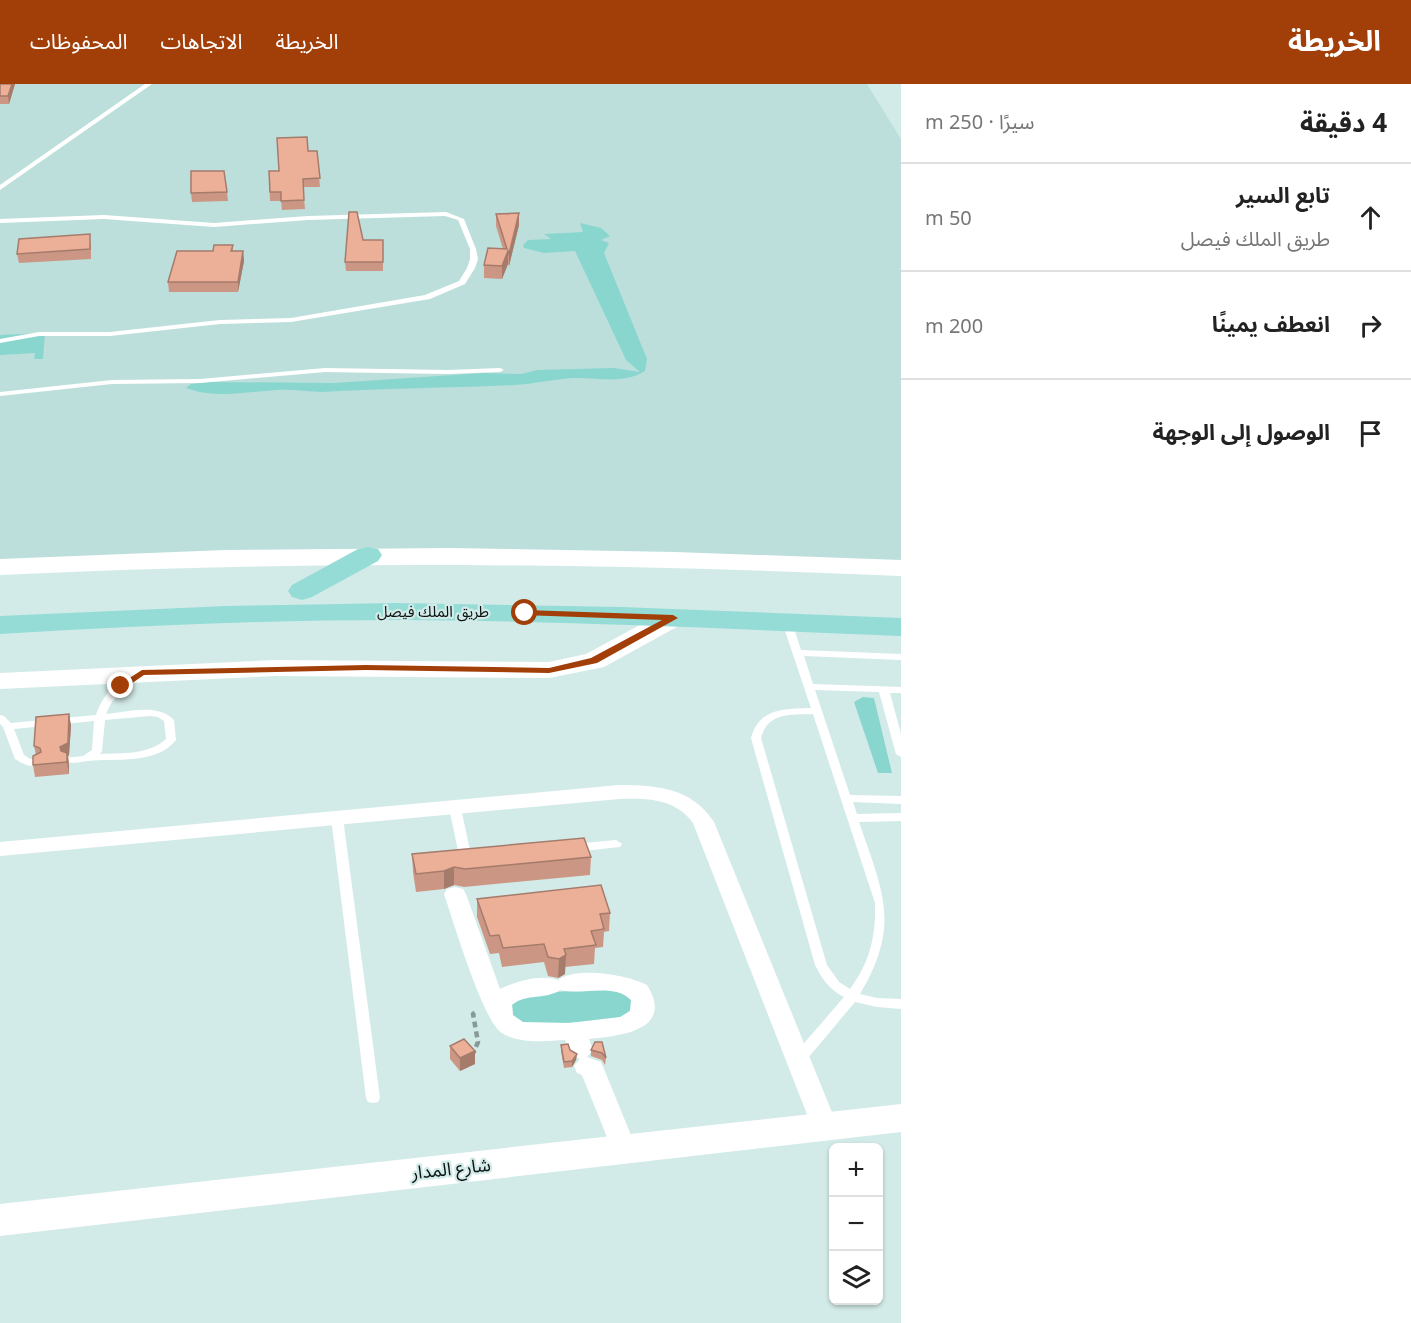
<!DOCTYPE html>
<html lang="ar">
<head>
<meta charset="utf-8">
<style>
	:root { --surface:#fff; --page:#f6f6f6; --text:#222; --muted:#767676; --line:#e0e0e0; --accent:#a23f09 }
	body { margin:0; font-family:"Noto Sans","Noto Sans Arabic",sans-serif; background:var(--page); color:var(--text); direction:rtl }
	.controls { position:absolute; right:18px; bottom:18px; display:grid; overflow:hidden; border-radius:9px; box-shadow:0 2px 4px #0004 }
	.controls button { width:54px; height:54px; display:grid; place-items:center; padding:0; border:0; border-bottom:2px solid var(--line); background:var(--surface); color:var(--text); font:30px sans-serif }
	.stop { position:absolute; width:18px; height:18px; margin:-14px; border:4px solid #a23f09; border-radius:50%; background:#fff }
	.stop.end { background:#a23f09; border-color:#fff; box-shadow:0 2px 6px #0008 }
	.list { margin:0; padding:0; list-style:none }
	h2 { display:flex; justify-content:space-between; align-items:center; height:78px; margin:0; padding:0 24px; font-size:26px }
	h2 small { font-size:20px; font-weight:400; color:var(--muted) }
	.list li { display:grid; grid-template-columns:39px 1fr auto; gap:18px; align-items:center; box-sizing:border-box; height:108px; padding:0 24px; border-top:2px solid var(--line) }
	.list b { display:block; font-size:22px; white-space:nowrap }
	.list p { margin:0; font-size:20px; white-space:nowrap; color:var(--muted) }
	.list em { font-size:20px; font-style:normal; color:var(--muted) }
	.icon { flex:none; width:33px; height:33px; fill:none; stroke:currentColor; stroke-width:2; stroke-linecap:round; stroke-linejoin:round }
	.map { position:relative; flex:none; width:901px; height:1239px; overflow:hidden; direction:ltr }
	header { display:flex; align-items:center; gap:36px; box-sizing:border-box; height:84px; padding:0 30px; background:var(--accent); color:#fff }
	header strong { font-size:28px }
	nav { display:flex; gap:33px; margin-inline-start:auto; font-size:21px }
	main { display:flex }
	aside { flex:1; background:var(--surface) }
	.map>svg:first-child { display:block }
	.built { fill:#bddfdc }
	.green { fill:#89d6cf }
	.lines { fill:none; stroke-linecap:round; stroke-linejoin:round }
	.path { stroke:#889a98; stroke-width:4.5; stroke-dasharray:6 4; stroke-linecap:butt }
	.lane { fill:#fff; fill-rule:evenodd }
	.street { fill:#fff; fill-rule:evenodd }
	.secondary { fill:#fff; fill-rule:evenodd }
	.primary { fill:#95dcd7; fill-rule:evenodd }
	.wall { fill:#cb9784 }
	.shaded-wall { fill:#a57b6b }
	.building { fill:#ecb099; stroke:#a57b6b; stroke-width:1.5 }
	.route { fill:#a23f09 }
	.labels { text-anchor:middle; stroke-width:4.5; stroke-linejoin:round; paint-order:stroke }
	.street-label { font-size:15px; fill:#0a1312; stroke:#d3ebe8 }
	.near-street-label { font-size:18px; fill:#0a1312; stroke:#d3ebe8 }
</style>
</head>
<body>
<header>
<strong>الخريطة</strong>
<nav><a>الخريطة</a><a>الاتجاهات</a><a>المحفوظات</a></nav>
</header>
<main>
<aside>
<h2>4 دقيقة<small>سيرًا · 250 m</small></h2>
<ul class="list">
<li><svg class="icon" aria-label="ahead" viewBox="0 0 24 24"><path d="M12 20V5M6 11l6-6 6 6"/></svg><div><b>تابع السير</b><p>طريق الملك فيصل</p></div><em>50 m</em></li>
<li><svg class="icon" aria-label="right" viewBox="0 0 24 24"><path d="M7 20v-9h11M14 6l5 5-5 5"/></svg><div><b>انعطف يمينًا</b></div><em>200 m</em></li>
<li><svg class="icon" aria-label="arrive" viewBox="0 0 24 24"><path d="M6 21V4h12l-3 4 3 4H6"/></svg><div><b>الوصول إلى الوجهة</b></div></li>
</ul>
</aside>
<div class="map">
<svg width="901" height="1239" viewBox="0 0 901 1239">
	<rect width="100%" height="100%" fill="#d3ebe8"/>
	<path class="built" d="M 0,0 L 867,0 L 901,55 L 901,487 L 391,469 L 0,485 Z"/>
	<path class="green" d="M 580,139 L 601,144 L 610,152 L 601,156 L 609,159 L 604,169 L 647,275 L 645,287 C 623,301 597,293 573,294 C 554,295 534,300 514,301 C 450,304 386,304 322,308 C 307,308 292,305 277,306 C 246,308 215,315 186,304 L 191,300 L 209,298 L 334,299 L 483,289 L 521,290 L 537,286 L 614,284 L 640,288 L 626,276 L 575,167 L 544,169 L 524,164 L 523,161 L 528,156 L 551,155 L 544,150 L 583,148 Z
		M 45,249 L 43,275 L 34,275 L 35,269 L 0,271 L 0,251 Z
		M 863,613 L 874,614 L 892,689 L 878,689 L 854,618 Z
		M 609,905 L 624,909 L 632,917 C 631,930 626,932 614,936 L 532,941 L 513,935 L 512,919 C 525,907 589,906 609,905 Z"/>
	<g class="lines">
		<path class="path" d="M 472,972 L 478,958 L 473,930 L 477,927"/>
		<path class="lane" d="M 145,0 L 152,0 L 0,106 L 0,101 Z
			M 446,128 L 464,135 L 476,165 L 478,175 L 475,184 L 465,200 L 430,215 L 291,238 L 220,240 L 110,252 L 39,252 L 0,259 L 0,255 L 39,248 L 110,248 L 220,236 L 291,234 L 425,211 L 459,197 L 467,184 L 470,175 L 470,165 L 458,136 L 445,132 L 308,136 L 214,143 L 104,135 L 0,139 L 0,135 L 104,131 L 214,139 L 308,132 Z
			M 325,284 L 447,286 L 500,284 L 504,286 L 500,288 L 447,290 L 325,288 L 200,299 L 112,300 L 0,312 L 0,308 L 112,296 L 200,295 Z
			M 787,535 L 792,538 L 801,566 L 901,570 L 901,576 L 804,572 L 813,600 L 901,603 L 901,609 L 890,609 L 901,650 L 901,673 L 896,670 L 879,608 L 815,606 L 850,711 L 901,712 L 901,720 L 853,718 L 857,730 L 901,729 L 901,737 L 859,738 C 883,808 901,841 860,910 L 877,914 L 901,915 L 901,925 L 877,923 L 855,918 L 803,980 L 798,981 L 793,980 L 791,976 L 793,972 L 844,913 C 830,906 822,895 815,881 L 751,654 C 759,624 784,625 811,624 L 782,538 ZM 813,630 L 875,819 C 876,852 870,878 850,905 L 839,898 L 827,881 L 761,654 C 768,628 790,631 813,630 Z
			M 137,588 L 142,591 L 141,593 C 125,603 113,612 106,630 C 128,628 158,619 174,636 L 176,656 C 156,681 116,674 88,677 C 80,678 73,680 65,678 L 64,676 L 65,674 L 83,672 L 92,666 L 94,637 L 14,645 L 24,671 L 30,675 L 40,677 L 41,679 C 34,686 23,680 15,675 L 3,643 L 0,640 L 0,631 L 4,632 L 11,639 L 96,631 C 102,612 117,595 137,588 ZM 150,632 L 158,633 L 164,637 L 166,655 C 149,671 121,669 100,670 L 102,667 L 105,636 Z
			M 455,720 L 461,724 L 472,776 L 470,779 L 462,779 L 460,776 L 449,724 Z
			M 337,730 L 343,734 L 380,1014 L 378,1018 L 373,1019 L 368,1018 L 366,1014 L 331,734 Z
			M 616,756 L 622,760 L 620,763 L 574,768 L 570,767 L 568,764 L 570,761 L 574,760 Z"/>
		<path class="street" d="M 619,701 C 657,701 692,704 714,738 L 838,1043 L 834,1050 L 825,1053 L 816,1050 L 812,1043 L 693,739 C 675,714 647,714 619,715 L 0,772 L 0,758 Z
			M 455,803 L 463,805 L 466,810 L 500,905 C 517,897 541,890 558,896 C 576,882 628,891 647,901 C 675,946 621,952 589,955 L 593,966 L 587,973 L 601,978 L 604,985 L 637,1066 L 633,1073 L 624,1076 L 615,1073 L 582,991 L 577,989 L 574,982 L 580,975 L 572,972 L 565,956 C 546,957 519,960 502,949 C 483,938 453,836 444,810 L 447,805 ZM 560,906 C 582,912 613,898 631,916 L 630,927 L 620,933 L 569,939 L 523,938 L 513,931 L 512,921 C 526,909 546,916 560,906 Z"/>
		<path class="secondary" d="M 450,464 L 675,468 L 901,476 L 901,492 C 600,479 301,476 0,491 L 0,475 L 225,466 Z
			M 673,526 L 682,528 L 686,534 L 682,540 L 604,583 L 549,594 L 275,592 L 0,605 L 0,589 L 275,576 L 549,578 L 586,570 L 664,528 Z
			M 901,1020 L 901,1048 L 0,1152 L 0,1120 Z"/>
		<path class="primary" d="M 368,463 L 378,465 L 382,471 L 378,477 L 312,513 L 302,516 L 292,513 L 288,507 L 292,501 L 358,465 Z
			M 396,519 L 621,523 L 901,534 L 901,552 C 733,545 566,537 398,536 C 265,536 133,542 0,550 L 0,532 L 226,522 Z"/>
	</g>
	<path class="wall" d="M 0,0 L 15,0 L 9,20 L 0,20 Z
		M 308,67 L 317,67 L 320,103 L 303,103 L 305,125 L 282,126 L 281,117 L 270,117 L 269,87 L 279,87 Z
		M 227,108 L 228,117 L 192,118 L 191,109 Z
		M 496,130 L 519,141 L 509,182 L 508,180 L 502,195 L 484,194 L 484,181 L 503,165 L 496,142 Z
		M 363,156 L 383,156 L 383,187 L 346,187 L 345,178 Z
		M 91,159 L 91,175 L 19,179 L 17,170 Z
		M 233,161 L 233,167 L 243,167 L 244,177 L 238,208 L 169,208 L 168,198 L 213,167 Z
		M 69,630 L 71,642 L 69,671 L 68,672 L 69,681 L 69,690 L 35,693 L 33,681 L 36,671 L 34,662 Z
		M 412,770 L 591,773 L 590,791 L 464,803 L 454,801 L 444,805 L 416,808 L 413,788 Z
		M 477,815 L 610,829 L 609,847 L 604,848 L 603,863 L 595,864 L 594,880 L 565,883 L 565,890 L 558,894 L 548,892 L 544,878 L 502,883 L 499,869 L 490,870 L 477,833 Z
		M 595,958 L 606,974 L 605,981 L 602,976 L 591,972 L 591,966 Z
		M 561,961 L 577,970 L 576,976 L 572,983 L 564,984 L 561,967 Z
		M 450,962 L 475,980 L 460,987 L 450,975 Z"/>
	<path class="shaded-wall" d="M 12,0 L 15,0 L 9,20 L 8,12 Z
		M 519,129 L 519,141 L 509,182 L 509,170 Z
		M 243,167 L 244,177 L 238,208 L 238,198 Z
		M 508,167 L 508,180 L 502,195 L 502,182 Z
		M 69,630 L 71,642 L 69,671 L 68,672 L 69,681 L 69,690 L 67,678 L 62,675 L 60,663 Z
		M 454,783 L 454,801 L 444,805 L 444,787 Z
		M 566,871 L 565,890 L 558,894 L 559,875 Z
		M 475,967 L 475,980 L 460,987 L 460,974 Z
		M 577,970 L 576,976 L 572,983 L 572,977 Z"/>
	<path class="building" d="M 0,0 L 12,0 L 8,12 L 0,12 Z
		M 307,53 L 308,67 L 317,67 L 320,94 L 303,95 L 304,116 L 281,117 L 281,108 L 270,108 L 269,87 L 279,87 L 277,54 Z
		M 191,87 L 224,87 L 227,108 L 191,109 Z
		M 349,128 L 357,128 L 363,156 L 383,156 L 383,178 L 345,178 Z
		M 519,129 L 509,170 L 508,167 L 502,182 L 484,181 L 488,164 L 507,165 L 496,130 Z
		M 90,150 L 90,165 L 17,170 L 19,155 Z
		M 214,161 L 233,161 L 231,167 L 243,167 L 238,198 L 168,198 L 177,167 L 213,167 Z
		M 69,630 L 68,659 L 60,663 L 61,667 L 67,669 L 67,678 L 33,681 L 33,672 L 41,668 L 40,664 L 34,662 L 36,633 Z
		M 584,754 L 591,773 L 465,785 L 454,783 L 444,787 L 416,790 L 412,770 Z
		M 601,801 L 610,829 L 600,830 L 604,845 L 591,847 L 596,861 L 564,865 L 566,871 L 559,875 L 548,873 L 544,860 L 503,864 L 499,851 L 490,852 L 477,815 Z
		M 464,955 L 475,967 L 460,974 L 450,962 Z
		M 595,958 L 602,958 L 606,974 L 602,969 L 591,966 Z
		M 568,960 L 570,966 L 577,970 L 572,977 L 564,978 L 561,961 Z"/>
	<path class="route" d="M 525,526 L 673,531 L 678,534 L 597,579 L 549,589 L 366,586 L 144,591 L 125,604 L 117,602 L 142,586 L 366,581 L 549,584 L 591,574 L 662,536 L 522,531 L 522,527 Z"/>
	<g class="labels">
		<g class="street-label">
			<text x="433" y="533">طريق الملك فيصل</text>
		</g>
		<g class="near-street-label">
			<text transform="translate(451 1085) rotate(-6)" y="6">شارع المدار</text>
		</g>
	</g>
</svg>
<div class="controls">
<button>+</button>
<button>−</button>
<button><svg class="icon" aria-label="layers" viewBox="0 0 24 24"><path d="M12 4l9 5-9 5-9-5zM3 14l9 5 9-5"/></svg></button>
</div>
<div class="stop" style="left:525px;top:529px"></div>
<div class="stop end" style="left:121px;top:602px"></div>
</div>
</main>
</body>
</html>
